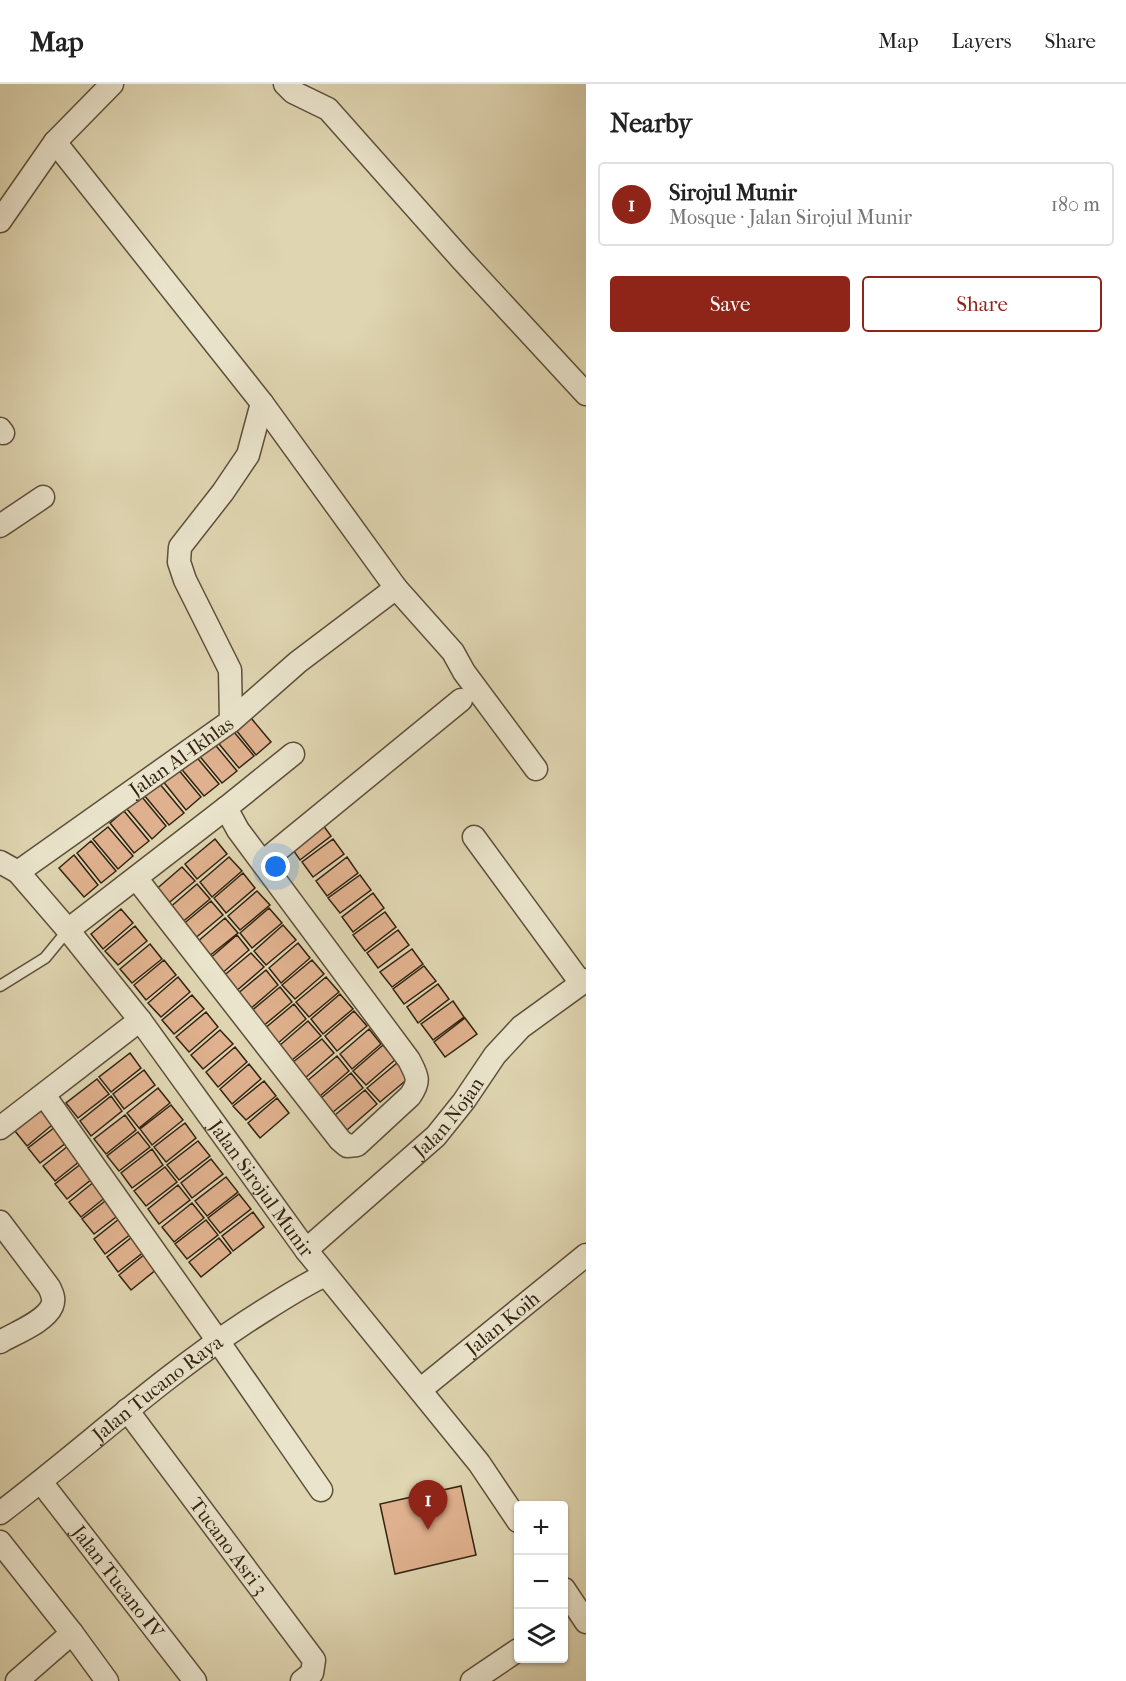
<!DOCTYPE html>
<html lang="en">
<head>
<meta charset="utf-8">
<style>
	:root { --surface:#fff; --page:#f2f2f2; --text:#222; --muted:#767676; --line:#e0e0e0; --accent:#8f2418 }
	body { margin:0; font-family:"IM FELL French Canon",serif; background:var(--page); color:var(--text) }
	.controls { position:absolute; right:18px; bottom:18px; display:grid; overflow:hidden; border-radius:6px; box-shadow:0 2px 4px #0004 }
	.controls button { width:54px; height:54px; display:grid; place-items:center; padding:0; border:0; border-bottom:2px solid var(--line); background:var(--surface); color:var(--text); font:30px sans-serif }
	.you { position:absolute; left:276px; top:783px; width:21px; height:21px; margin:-15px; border:4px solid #fff; border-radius:50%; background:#1a73e8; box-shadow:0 0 0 9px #1a73e833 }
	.badge { display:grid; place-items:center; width:39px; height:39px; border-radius:50%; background:var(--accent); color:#fff; font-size:20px; font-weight:700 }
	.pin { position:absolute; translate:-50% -50px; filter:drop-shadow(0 2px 3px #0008) }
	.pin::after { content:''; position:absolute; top:32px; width:21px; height:18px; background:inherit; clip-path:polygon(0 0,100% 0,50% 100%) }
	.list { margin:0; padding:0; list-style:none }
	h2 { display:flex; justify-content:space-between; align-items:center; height:78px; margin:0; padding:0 24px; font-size:26px }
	h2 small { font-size:20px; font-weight:400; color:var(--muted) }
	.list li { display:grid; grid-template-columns:39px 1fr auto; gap:18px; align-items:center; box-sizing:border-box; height:84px; margin:0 12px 12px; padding:0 12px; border:2px solid var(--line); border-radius:6px }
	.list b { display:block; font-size:22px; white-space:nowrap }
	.list p { margin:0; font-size:20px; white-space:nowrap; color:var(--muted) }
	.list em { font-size:20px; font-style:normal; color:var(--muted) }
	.actions { display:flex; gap:12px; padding:18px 24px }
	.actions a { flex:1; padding:14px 0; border:2px solid var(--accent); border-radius:6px; text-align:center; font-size:21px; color:var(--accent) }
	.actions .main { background:var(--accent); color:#fff }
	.icon { flex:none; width:33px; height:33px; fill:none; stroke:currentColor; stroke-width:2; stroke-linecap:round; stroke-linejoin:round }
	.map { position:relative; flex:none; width:586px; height:1597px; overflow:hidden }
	header { display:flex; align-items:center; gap:36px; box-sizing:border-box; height:84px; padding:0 30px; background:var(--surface); border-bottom:2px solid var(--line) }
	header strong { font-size:28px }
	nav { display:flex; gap:33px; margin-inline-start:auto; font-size:21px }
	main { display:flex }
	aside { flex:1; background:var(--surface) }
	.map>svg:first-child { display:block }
	.building { fill:#e0b18e; stroke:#322312; stroke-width:1.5 }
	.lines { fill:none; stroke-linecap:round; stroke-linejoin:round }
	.lane-casing { stroke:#5d503a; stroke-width:13 }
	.street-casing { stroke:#5d503a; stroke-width:25 }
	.lane { stroke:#eae4cc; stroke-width:10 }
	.street { stroke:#eae4cc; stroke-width:22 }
	.labels { text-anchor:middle; stroke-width:4.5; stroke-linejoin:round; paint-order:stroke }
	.street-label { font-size:20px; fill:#322312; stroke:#eae4cc }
</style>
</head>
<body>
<header>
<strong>Map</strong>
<nav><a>Map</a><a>Layers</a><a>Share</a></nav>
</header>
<main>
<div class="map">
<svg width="586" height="1597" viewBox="0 0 586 1597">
	<rect width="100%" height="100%" fill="#dfd5b1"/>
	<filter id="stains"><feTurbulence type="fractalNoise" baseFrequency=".00333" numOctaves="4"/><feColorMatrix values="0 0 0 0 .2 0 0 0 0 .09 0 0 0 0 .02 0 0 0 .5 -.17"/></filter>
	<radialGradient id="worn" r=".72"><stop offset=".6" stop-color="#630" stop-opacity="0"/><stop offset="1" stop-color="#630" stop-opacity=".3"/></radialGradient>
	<path class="building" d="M 246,628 L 271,658 L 256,671 L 232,641 Z
		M 229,642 L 254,672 L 239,684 L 215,655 Z
		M 212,657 L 237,687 L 222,699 L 197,669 Z
		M 194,670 L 219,700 L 204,712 L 179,682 Z
		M 177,684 L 201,713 L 186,726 L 162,696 Z
		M 159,699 L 184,729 L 169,741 L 144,711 Z
		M 142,713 L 166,742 L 152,755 L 127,725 Z
		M 124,727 L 149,757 L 134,769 L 110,739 Z
		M 320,737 L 331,752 L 300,776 L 289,760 Z
		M 108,743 L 133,772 L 118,785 L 93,755 Z
		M 215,755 L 227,770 L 197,795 L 185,780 Z
		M 333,755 L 344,770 L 313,793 L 302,778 Z
		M 91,757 L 116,787 L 101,799 L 77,769 Z
		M 74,771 L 98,801 L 84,813 L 59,784 Z
		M 229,773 L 242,787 L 212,813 L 200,798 Z
		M 347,773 L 358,789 L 327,812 L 316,797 Z
		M 182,783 L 195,797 L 165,822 L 153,808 Z
		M 243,789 L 255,804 L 226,829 L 214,814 Z
		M 360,791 L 371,806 L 340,829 L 328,814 Z
		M 197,800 L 210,815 L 180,840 L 168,825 Z
		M 257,807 L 270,821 L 240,846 L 228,832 Z
		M 373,809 L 384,824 L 353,848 L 342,833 Z
		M 211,817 L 223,831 L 193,856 L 181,842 Z
		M 269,824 L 282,839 L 252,864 L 240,849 Z
		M 121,825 L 133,839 L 103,865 L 91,850 Z
		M 385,828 L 396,843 L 365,867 L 353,851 Z
		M 225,834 L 238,849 L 208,873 L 196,859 Z
		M 283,841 L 296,856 L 266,881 L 254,867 Z
		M 135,842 L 147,857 L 118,881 L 105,867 Z
		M 398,846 L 409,861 L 378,884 L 367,869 Z
		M 237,851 L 249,866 L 220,891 L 208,876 Z
		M 298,859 L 310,874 L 281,899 L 269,884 Z
		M 150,860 L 162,875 L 132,899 L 120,885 Z
		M 412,865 L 423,880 L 392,903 L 380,888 Z
		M 251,869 L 264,883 L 234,909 L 221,894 Z
		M 164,876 L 176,891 L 146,916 L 134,901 Z
		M 312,876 L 324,890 L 295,915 L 282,901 Z
		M 424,882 L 436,897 L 404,920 L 393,905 Z
		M 266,886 L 278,901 L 249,926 L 236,911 Z
		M 178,893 L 190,908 L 161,933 L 148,919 Z
		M 326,893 L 339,908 L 309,933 L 296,918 Z
		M 438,900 L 449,915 L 418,939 L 407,923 Z
		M 280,903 L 292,918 L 262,943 L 250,928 Z
		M 340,910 L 353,925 L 323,950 L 311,935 Z
		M 192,911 L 204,925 L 174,950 L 162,936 Z
		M 453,917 L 464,933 L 433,956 L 421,940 Z
		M 294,920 L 306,935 L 277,960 L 264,945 Z
		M 354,927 L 367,942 L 337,967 L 325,952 Z
		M 206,928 L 218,943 L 189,968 L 176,953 Z
		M 465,934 L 477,950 L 445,973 L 434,958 Z
		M 308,937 L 321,952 L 291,977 L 279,962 Z
		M 369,945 L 381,960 L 352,985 L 340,970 Z
		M 220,946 L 233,960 L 203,985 L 191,971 Z
		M 322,955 L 334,969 L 305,994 L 292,979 Z
		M 383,961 L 395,976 L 366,1001 L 353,987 Z
		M 235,963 L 247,978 L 218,1003 L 206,988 Z
		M 130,969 L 141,984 L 111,1008 L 99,993 Z
		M 337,972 L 349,987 L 320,1012 L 307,997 Z
		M 397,979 L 410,993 L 380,1018 L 367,1004 Z
		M 249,980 L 261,995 L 232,1020 L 220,1005 Z
		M 144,986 L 155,1001 L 124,1025 L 113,1010 Z
		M 351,989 L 363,1004 L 333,1028 L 321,1014 Z
		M 97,995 L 109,1010 L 78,1034 L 66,1019 Z
		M 264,997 L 276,1012 L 246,1036 L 233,1022 Z
		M 158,1004 L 170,1019 L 139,1044 L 127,1029 Z
		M 365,1006 L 377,1020 L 347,1046 L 335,1031 Z
		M 111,1012 L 122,1027 L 91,1052 L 80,1037 Z
		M 277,1014 L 289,1029 L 260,1054 L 248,1039 Z
		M 171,1021 L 183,1036 L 152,1061 L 140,1045 Z
		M 45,1022 L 57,1037 L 27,1062 L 15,1047 Z
		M 125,1031 L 136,1046 L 106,1070 L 94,1055 Z
		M 185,1039 L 196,1054 L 166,1078 L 154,1063 Z
		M 59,1040 L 71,1055 L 40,1079 L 28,1064 Z
		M 138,1048 L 150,1063 L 119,1087 L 107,1072 Z
		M 198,1057 L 210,1072 L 179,1096 L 167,1081 Z
		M 73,1058 L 85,1073 L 55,1097 L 43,1082 Z
		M 152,1065 L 163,1081 L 132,1104 L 121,1089 Z
		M 211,1075 L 223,1090 L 192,1114 L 181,1099 Z
		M 86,1076 L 97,1091 L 67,1115 L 55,1100 Z
		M 165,1083 L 177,1098 L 146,1122 L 134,1107 Z
		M 100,1093 L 112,1108 L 81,1133 L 69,1118 Z
		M 226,1093 L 238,1108 L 207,1132 L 195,1117 Z
		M 178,1101 L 190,1116 L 159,1140 L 148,1125 Z
		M 239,1110 L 251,1125 L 220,1149 L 208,1134 Z
		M 113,1111 L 125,1126 L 94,1150 L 82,1135 Z
		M 192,1119 L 204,1134 L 174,1158 L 162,1143 Z
		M 253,1128 L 264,1143 L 233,1167 L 222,1152 Z
		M 124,1131 L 136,1146 L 105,1170 L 94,1155 Z
		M 206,1136 L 218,1151 L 187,1175 L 175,1160 Z
		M 137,1149 L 149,1164 L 118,1188 L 107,1173 Z
		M 219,1154 L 231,1169 L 201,1193 L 189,1178 Z
		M 150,1166 L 162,1181 L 131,1206 L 119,1191 Z
		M 461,1402 L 476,1471 L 395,1490 L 380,1420 Z"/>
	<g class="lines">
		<g class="lane-casing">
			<path id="lane" d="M 0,902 L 45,874 L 68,846"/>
		</g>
		<g class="street-casing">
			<g id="street">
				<path d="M 285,0 L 293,8 L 328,25 L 463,177 L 586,310"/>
				<path d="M 55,58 L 262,319 L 396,504 L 453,568 L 464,588 L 536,685"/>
				<path d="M 0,137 L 55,58 L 112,0"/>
				<path d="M 0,345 L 3,349"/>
				<path d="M 0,442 L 43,413"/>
				<path d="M 231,637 L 298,578 L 396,504"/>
				<path d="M 226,724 L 293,670"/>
				<path d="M 474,753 L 581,899"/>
				<path id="s1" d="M 0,778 L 18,788 L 68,846 L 140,936 L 306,1166 L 479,1379 L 518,1437"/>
				<path d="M 263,778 L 461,616"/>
				<path id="s2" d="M 18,788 L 231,637 L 230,586 L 185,496 L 179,478 L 180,463 L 223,408 L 248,371 L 262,319"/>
				<path d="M 68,846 L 226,724 L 238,746 L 409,976 C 417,992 421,996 410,1012 L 357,1061 L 347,1062 L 340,1056 L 136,794"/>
				<path d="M 44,1011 L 218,1257 L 321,1406"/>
				<path d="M 0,1044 L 140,936"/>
				<path d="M 0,1138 L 49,1203 C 52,1209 55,1215 52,1222 C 45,1238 15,1249 0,1258"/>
				<path id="s3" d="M 306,1166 L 436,1052 L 464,1017 L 495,971 L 521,943 L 586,896"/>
				<path id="s4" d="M 420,1306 L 586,1171"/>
				<path id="s5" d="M 127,1326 L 314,1576 L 312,1589 L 302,1597"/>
				<path id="s6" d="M 41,1398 L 195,1597"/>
				<path id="s7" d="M 0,1429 C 83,1366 159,1295 246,1238 C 273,1221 296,1205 325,1191"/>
				<path d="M 0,1458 L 72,1549 L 107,1597"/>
				<path d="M 564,1505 L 586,1538"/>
				<path d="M 17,1597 L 72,1549"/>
				<path d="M 472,1597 L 518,1566"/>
			</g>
		</g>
		<use href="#lane" class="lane"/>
		<use href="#street" class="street"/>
	</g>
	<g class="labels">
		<g class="street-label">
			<text dy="7" stroke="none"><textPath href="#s2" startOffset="200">Jalan Al-Ikhlas</textPath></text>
			<text dy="7" stroke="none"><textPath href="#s3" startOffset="195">Jalan Nojan</textPath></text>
			<text dy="7" stroke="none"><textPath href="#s1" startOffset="420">Jalan Sirojul Munir</textPath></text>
			<text dy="7" stroke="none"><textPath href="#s4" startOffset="106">Jalan Koih</textPath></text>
			<text dy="7" stroke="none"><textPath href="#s7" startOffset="201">Jalan Tucano Raya</textPath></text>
			<text dy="7" stroke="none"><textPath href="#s5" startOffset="170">Tucano Asri 3</textPath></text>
			<text dy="7" stroke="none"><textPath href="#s6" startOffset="126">Jalan Tucano IV</textPath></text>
		</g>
	</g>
	<rect width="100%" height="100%" filter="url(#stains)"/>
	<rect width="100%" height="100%" fill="url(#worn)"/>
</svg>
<div class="controls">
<button>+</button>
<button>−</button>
<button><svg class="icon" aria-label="layers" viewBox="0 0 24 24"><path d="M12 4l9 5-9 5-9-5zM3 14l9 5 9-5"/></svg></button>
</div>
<div class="you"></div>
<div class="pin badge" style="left:428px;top:1446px">1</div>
</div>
<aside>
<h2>Nearby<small></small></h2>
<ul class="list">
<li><span class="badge">1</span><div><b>Sirojul Munir</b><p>Mosque · Jalan Sirojul Munir</p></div><em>180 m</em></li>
</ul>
<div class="actions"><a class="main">Save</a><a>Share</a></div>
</aside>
</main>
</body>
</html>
